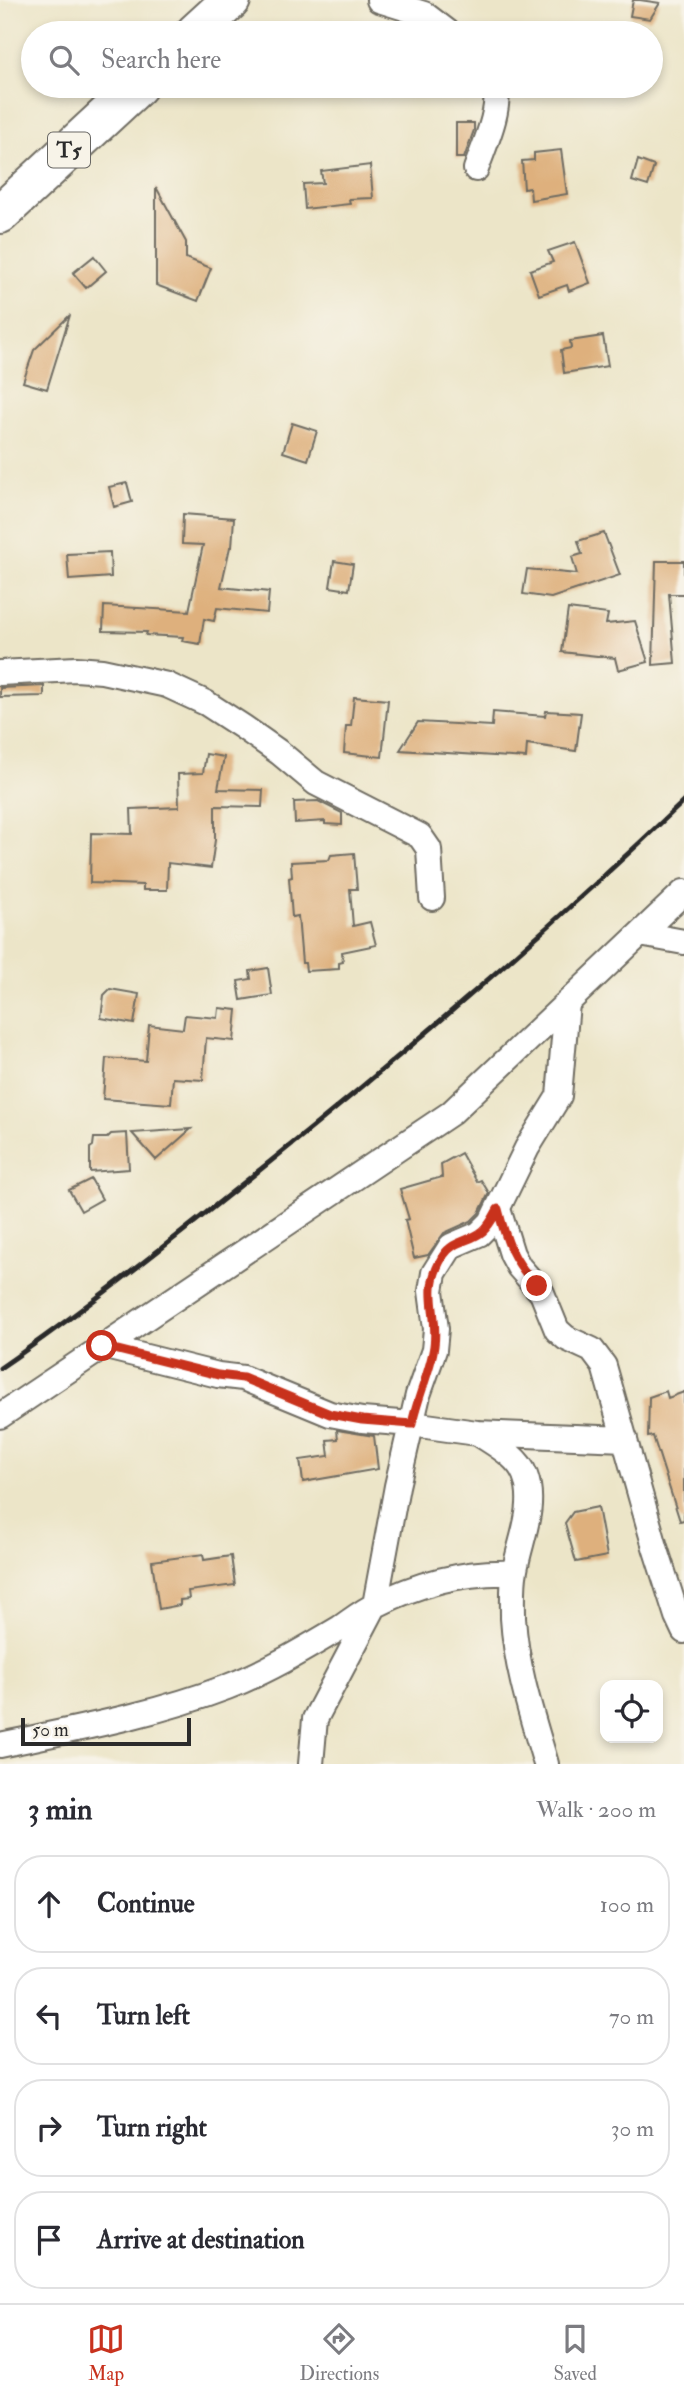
<!DOCTYPE html>
<html lang="en">
<head>
<meta charset="utf-8">
<style>
	:root { --surface:#fff; --page:#f2f2f3; --text:#2b2b33; --muted:#7c7c81; --line:#e1e1e2; --accent:#c8321e }
	body { margin:0; font-family:"IM FELL Double Pica",serif; background:var(--page); color:var(--text) }
	.controls { position:absolute; right:21px; bottom:21px; display:grid; overflow:hidden; border-radius:14px; box-shadow:0 4px 10px #0003 }
	.controls button { width:63px; height:63px; display:grid; place-items:center; padding:0; border:0; border-bottom:2px solid var(--line); background:var(--surface); color:var(--text); font:35px sans-serif }
	.scale { position:absolute; left:21px; bottom:18px; width:170px; box-sizing:border-box; padding-left:7px; border:4px solid #2b2b2b; border-top:0; font-size:19px; line-height:24px; white-space:nowrap; color:#2b2b2b; -webkit-text-stroke:5px #f7f3e8; paint-order:stroke }
	.stop { position:absolute; width:21px; height:21px; margin:-16px; border:5px solid #c8321e; border-radius:50%; background:#fff }
	.stop.end { background:#c8321e; border-color:#fff; box-shadow:0 2px 7px #0008 }
	.list { margin:0; padding:0; list-style:none }
	h2 { display:flex; justify-content:space-between; align-items:center; height:91px; margin:0; padding:0 28px; font-size:30px }
	h2 small { font-size:23px; font-weight:400; color:var(--muted) }
	.list li { display:grid; grid-template-columns:46px 1fr auto; gap:21px; align-items:center; box-sizing:border-box; height:98px; margin:0 14px 14px; padding:0 14px; border:2px solid var(--line); border-radius:28px }
	.list b { display:block; font-size:26px; white-space:nowrap }
	.list em { font-size:23px; font-style:normal; color:var(--muted) }
	.icon { flex:none; width:38px; height:38px; fill:none; stroke:currentColor; stroke-width:2; stroke-linecap:round; stroke-linejoin:round }
	.map { position:relative; flex:none; width:684px; height:1764px; overflow:hidden }
	.search { position:absolute; background:var(--surface); box-shadow:0 4px 10px #0003; left:21px; right:21px; top:21px; height:77px; display:flex; align-items:center; gap:18px; box-sizing:border-box; padding:0 24px; border-radius:38px; color:var(--muted); font-size:26px }
	.sheet { height:539px; background:var(--surface) }
	nav { display:flex; justify-content:space-around; align-items:center; box-sizing:border-box; height:98px; border-top:2px solid var(--line); background:var(--surface); font-size:19px; color:var(--muted) }
	nav a { display:grid; justify-items:center; gap:4px }
	nav .on { color:var(--accent) }
	.map>svg:first-child { display:block }
	.building { fill:#deb07d }
	.lines { fill:none; stroke-linecap:round; stroke-linejoin:round }
	.street-casing { stroke:#6f6c62; stroke-width:28 }
	.highway-casing { stroke:#6f6c62; stroke-width:42 }
	.street { stroke:#fff; stroke-width:24 }
	.highway { stroke:#fff; stroke-width:38 }
	.rail { stroke:#2b2b2b; stroke-width:5 }
	.route { stroke:#c8321e; stroke-width:9 }
	.labels { text-anchor:middle; stroke-width:5; stroke-linejoin:round; paint-order:stroke }
	.shield { fill:#f7f3e8; stroke:#686764; stroke-width:2 }
	.shield-label { font-size:21px; font-weight:bold; fill:#2b2b2b }
</style>
</head>
<body>
<div class="map">
<svg width="684" height="1764" viewBox="0 0 684 1764">
	<rect width="100%" height="100%" fill="#f7f3e8"/>
	<filter id="ink" filterUnits="userSpaceOnUse"><feTurbulence type="fractalNoise" baseFrequency=".0143" numOctaves="2"/><feDisplacementMap in="SourceGraphic" scale="14" xChannelSelector="R" yChannelSelector="G"/><feConvolveMatrix kernelMatrix="1 2 1 2 8 2 1 2 1" color-interpolation-filters="sRGB"/></filter>
	<filter id="wash" filterUnits="userSpaceOnUse"><feTurbulence type="fractalNoise" baseFrequency=".00686" numOctaves="4" result="noise"/><feDisplacementMap in="SourceGraphic" scale="28" xChannelSelector="R" yChannelSelector="G"/><feGaussianBlur stdDeviation="1.57" result="paint"/><feColorMatrix in="noise" values="0 0 0 0 0 0 0 0 0 0 0 0 0 0 0 0 0 1.4 0 .05"/><feComposite in="paint" operator="in"/></filter>
	<g filter="url(#wash)">
		<rect width="100%" height="100%" fill="#ece5c8"/>
		<g id="blocks">
			<path class="building" d="M 633,0 L 640,0 L 660,3 L 650,19 L 630,16 Z
				M 456,123 L 474,123 L 474,130 L 464,158 L 456,158 Z
				M 561,150 L 567,194 L 531,200 L 530,188 L 524,189 L 522,161 L 534,160 L 534,153 Z
				M 638,160 L 654,166 L 648,186 L 632,181 Z
				M 370,165 L 373,198 L 349,199 L 350,204 L 305,209 L 303,184 L 323,183 L 321,171 Z
				M 156,187 L 186,242 L 186,258 L 211,268 L 198,301 L 156,285 Z
				M 575,242 L 590,283 L 569,291 L 567,285 L 539,295 L 530,270 L 553,262 L 548,251 Z
				M 94,256 L 106,271 L 86,288 L 73,273 Z
				M 70,315 L 47,389 L 23,382 L 34,350 Z
				M 603,336 L 608,366 L 564,373 L 561,350 L 571,348 L 570,341 Z
				M 292,423 L 317,431 L 308,460 L 283,452 Z
				M 127,483 L 132,502 L 114,507 L 109,487 Z
				M 183,514 L 234,518 L 232,547 L 230,547 L 221,587 L 269,592 L 267,613 L 217,608 L 214,621 L 204,619 L 200,644 L 182,641 L 183,637 L 146,635 L 147,632 L 103,631 L 104,606 L 189,611 L 203,545 L 182,544 Z
				M 604,533 L 620,575 L 551,598 L 523,594 L 527,569 L 577,574 L 572,557 L 582,554 L 578,541 Z
				M 110,552 L 111,577 L 69,580 L 67,554 Z
				M 334,561 L 353,564 L 349,590 L 330,587 Z
				M 656,561 L 684,561 L 684,594 L 669,594 L 675,663 L 653,665 Z
				M 568,609 L 608,614 L 606,624 L 635,621 L 648,662 L 618,670 L 615,658 L 562,652 Z
				M 44,686 L 44,696 L 0,697 L 0,688 Z
				M 354,697 L 388,700 L 382,757 L 344,753 L 346,726 L 351,726 Z
				M 546,711 L 581,713 L 576,751 L 527,744 L 526,758 L 400,750 L 418,722 L 492,726 L 493,712 L 545,716 Z
				M 206,754 L 224,757 L 218,789 L 263,790 L 262,807 L 215,806 L 215,840 L 211,868 L 168,863 L 167,890 L 143,890 L 143,885 L 90,883 L 91,833 L 132,834 L 131,809 L 179,807 L 178,774 L 203,773 Z
				M 318,801 L 342,813 L 342,825 L 325,824 L 325,821 L 295,823 L 294,802 Z
				M 354,853 L 357,889 L 350,889 L 353,926 L 370,922 L 376,945 L 342,952 L 343,962 L 339,963 L 339,969 L 306,971 L 305,963 L 302,963 L 298,916 L 292,917 L 289,878 L 292,877 L 291,862 L 329,860 L 331,855 Z
				M 268,968 L 272,995 L 241,1000 L 238,981 L 251,979 L 250,971 Z
				M 110,989 L 139,994 L 134,1024 L 101,1018 L 104,995 Z
				M 219,1008 L 237,1010 L 234,1041 L 206,1038 L 203,1080 L 173,1078 L 171,1104 L 103,1099 L 106,1058 L 146,1061 L 149,1025 L 183,1029 L 185,1015 L 218,1018 Z
				M 191,1129 L 156,1160 L 132,1133 Z
				M 127,1133 L 129,1169 L 90,1172 L 90,1148 L 93,1146 L 94,1138 L 107,1138 L 111,1134 Z
				M 461,1153 L 477,1182 L 481,1180 L 489,1193 L 479,1213 L 471,1221 L 444,1233 L 428,1255 L 414,1258 L 405,1220 L 409,1219 L 400,1189 L 442,1177 L 441,1164 Z
				M 91,1179 L 102,1199 L 81,1211 L 69,1190 Z
				M 666,1391 L 668,1398 L 684,1392 L 684,1520 L 680,1521 L 653,1436 L 648,1437 L 649,1397 Z
				M 337,1430 L 374,1436 L 378,1469 L 303,1482 L 300,1460 L 329,1456 L 327,1440 L 338,1439 Z
				M 598,1507 L 607,1556 L 576,1562 L 565,1523 L 573,1512 Z
				M 203,1554 L 204,1560 L 231,1556 L 235,1585 L 188,1591 L 189,1599 L 180,1600 L 180,1605 L 159,1609 L 152,1561 Z"/>
		</g>
	</g>
	<g filter="url(#ink)">
		<use href="#blocks" fill-opacity="0" stroke="#6f6c62" stroke-width="2"/>
		<g class="lines">
			<g class="street-casing">
				<path id="street" d="M 379,0 L 424,14 L 449,33
					M 476,169 C 485,143 500,113 496,86
					M 0,673 L 76,669 L 102,671 L 167,685 L 206,703 L 243,727 L 280,753 L 316,783 L 420,836 L 429,849 L 432,898
					M 640,934 L 684,942
					M 498,1209 L 512,1254 L 519,1267 L 542,1293 L 557,1330 L 566,1338 L 592,1350 L 604,1366 L 655,1547 L 677,1616 L 684,1631
					M 102,1346 L 218,1375 L 243,1378 L 330,1414 L 362,1420 L 412,1424 L 477,1433 L 625,1439
					M 0,1416 L 451,1113 L 684,892
					M 478,1433 C 494,1444 518,1456 525,1475 C 537,1506 520,1540 515,1570 C 512,1584 513,1603 513,1618 C 516,1668 532,1716 546,1764
					M 0,1745 C 76,1729 154,1715 227,1687 C 266,1672 303,1650 340,1628 C 352,1620 363,1611 376,1605 C 419,1583 466,1571 514,1573
					M 311,1764 L 315,1719 L 375,1605 L 397,1486 L 418,1395 L 434,1350 L 436,1329 L 431,1291 L 434,1273 L 451,1246 L 479,1234 L 491,1222 L 527,1148 L 559,1096 L 567,1003"/>
			</g>
			<g class="highway-casing">
				<path id="highway" d="M 195,33 L 231,0
					M 0,214 L 138,86"/>
			</g>
			<use href="#street" class="street"/>
			<use href="#highway" class="highway"/>
			<path class="rail" d="M 0,1368 C 90,1306 176,1237 261,1169 C 407,1052 549,930 684,801"/>
		</g>
	</g>
	<g class="lines" filter="url(#ink)">
		<path class="route" d="M 102,1346 L 218,1375 L 243,1378 L 330,1414 L 362,1420 L 412,1424 C 417,1399 431,1369 434,1346 C 439,1310 421,1292 443,1256 C 453,1240 470,1242 483,1231 C 490,1225 494,1216 498,1209 C 506,1241 513,1261 537,1286"/>
	</g>
	<g class="labels">
		<rect class="shield" x="48" y="132.5" width="42" height="35" rx="5"/>
		<g class="shield-label">
			<text x="69" y="157">T5</text>
		</g>
	</g>
</svg>
<div class="controls">
<button><svg class="icon" aria-label="locate" viewBox="0 0 24 24"><circle cx="12" cy="12" r="6"/><path d="M12 2v4M12 18v4M2 12h4M18 12h4"/></svg></button>
</div>
<div class="scale">50 m</div>
<div class="stop" style="left:102px;top:1346px"></div>
<div class="stop end" style="left:537px;top:1286px"></div>
<div class="search"><svg class="icon" aria-label="search" viewBox="0 0 24 24"><circle cx="10" cy="10" r="6"/><path d="M15 15l6 6"/></svg>Search here</div>
</div>
<section class="sheet">
<h2>3 min<small>Walk · 200 m</small></h2>
<ul class="list">
<li><svg class="icon" aria-label="ahead" viewBox="0 0 24 24"><path d="M12 20V5M6 11l6-6 6 6"/></svg><div><b>Continue</b></div><em>100 m</em></li>
<li><svg class="icon" aria-label="left" viewBox="0 0 24 24"><path d="M17 20v-9H6M10 6l-5 5 5 5"/></svg><div><b>Turn left</b></div><em>70 m</em></li>
<li><svg class="icon" aria-label="right" viewBox="0 0 24 24"><path d="M7 20v-9h11M14 6l5 5-5 5"/></svg><div><b>Turn right</b></div><em>30 m</em></li>
<li><svg class="icon" aria-label="arrive" viewBox="0 0 24 24"><path d="M6 21V4h12l-3 4 3 4H6"/></svg><div><b>Arrive at destination</b></div></li>
</ul>
</section>
<nav>
<a class="on"><svg class="icon" aria-label="map" viewBox="0 0 24 24"><path d="M3 6l6-2 6 2 6-2v14l-6 2-6-2-6 2zM9 4v14M15 6v14"/></svg>Map</a>
<a><svg class="icon" aria-label="directions" viewBox="0 0 24 24"><path d="M12 3l9 9-9 9-9-9zM9 14v-3h6M13 9l2 2-2 2"/></svg>Directions</a>
<a><svg class="icon" aria-label="saved" viewBox="0 0 24 24"><path d="M7 4h10v16l-5-4-5 4z"/></svg>Saved</a>
</nav>
</body>
</html>
